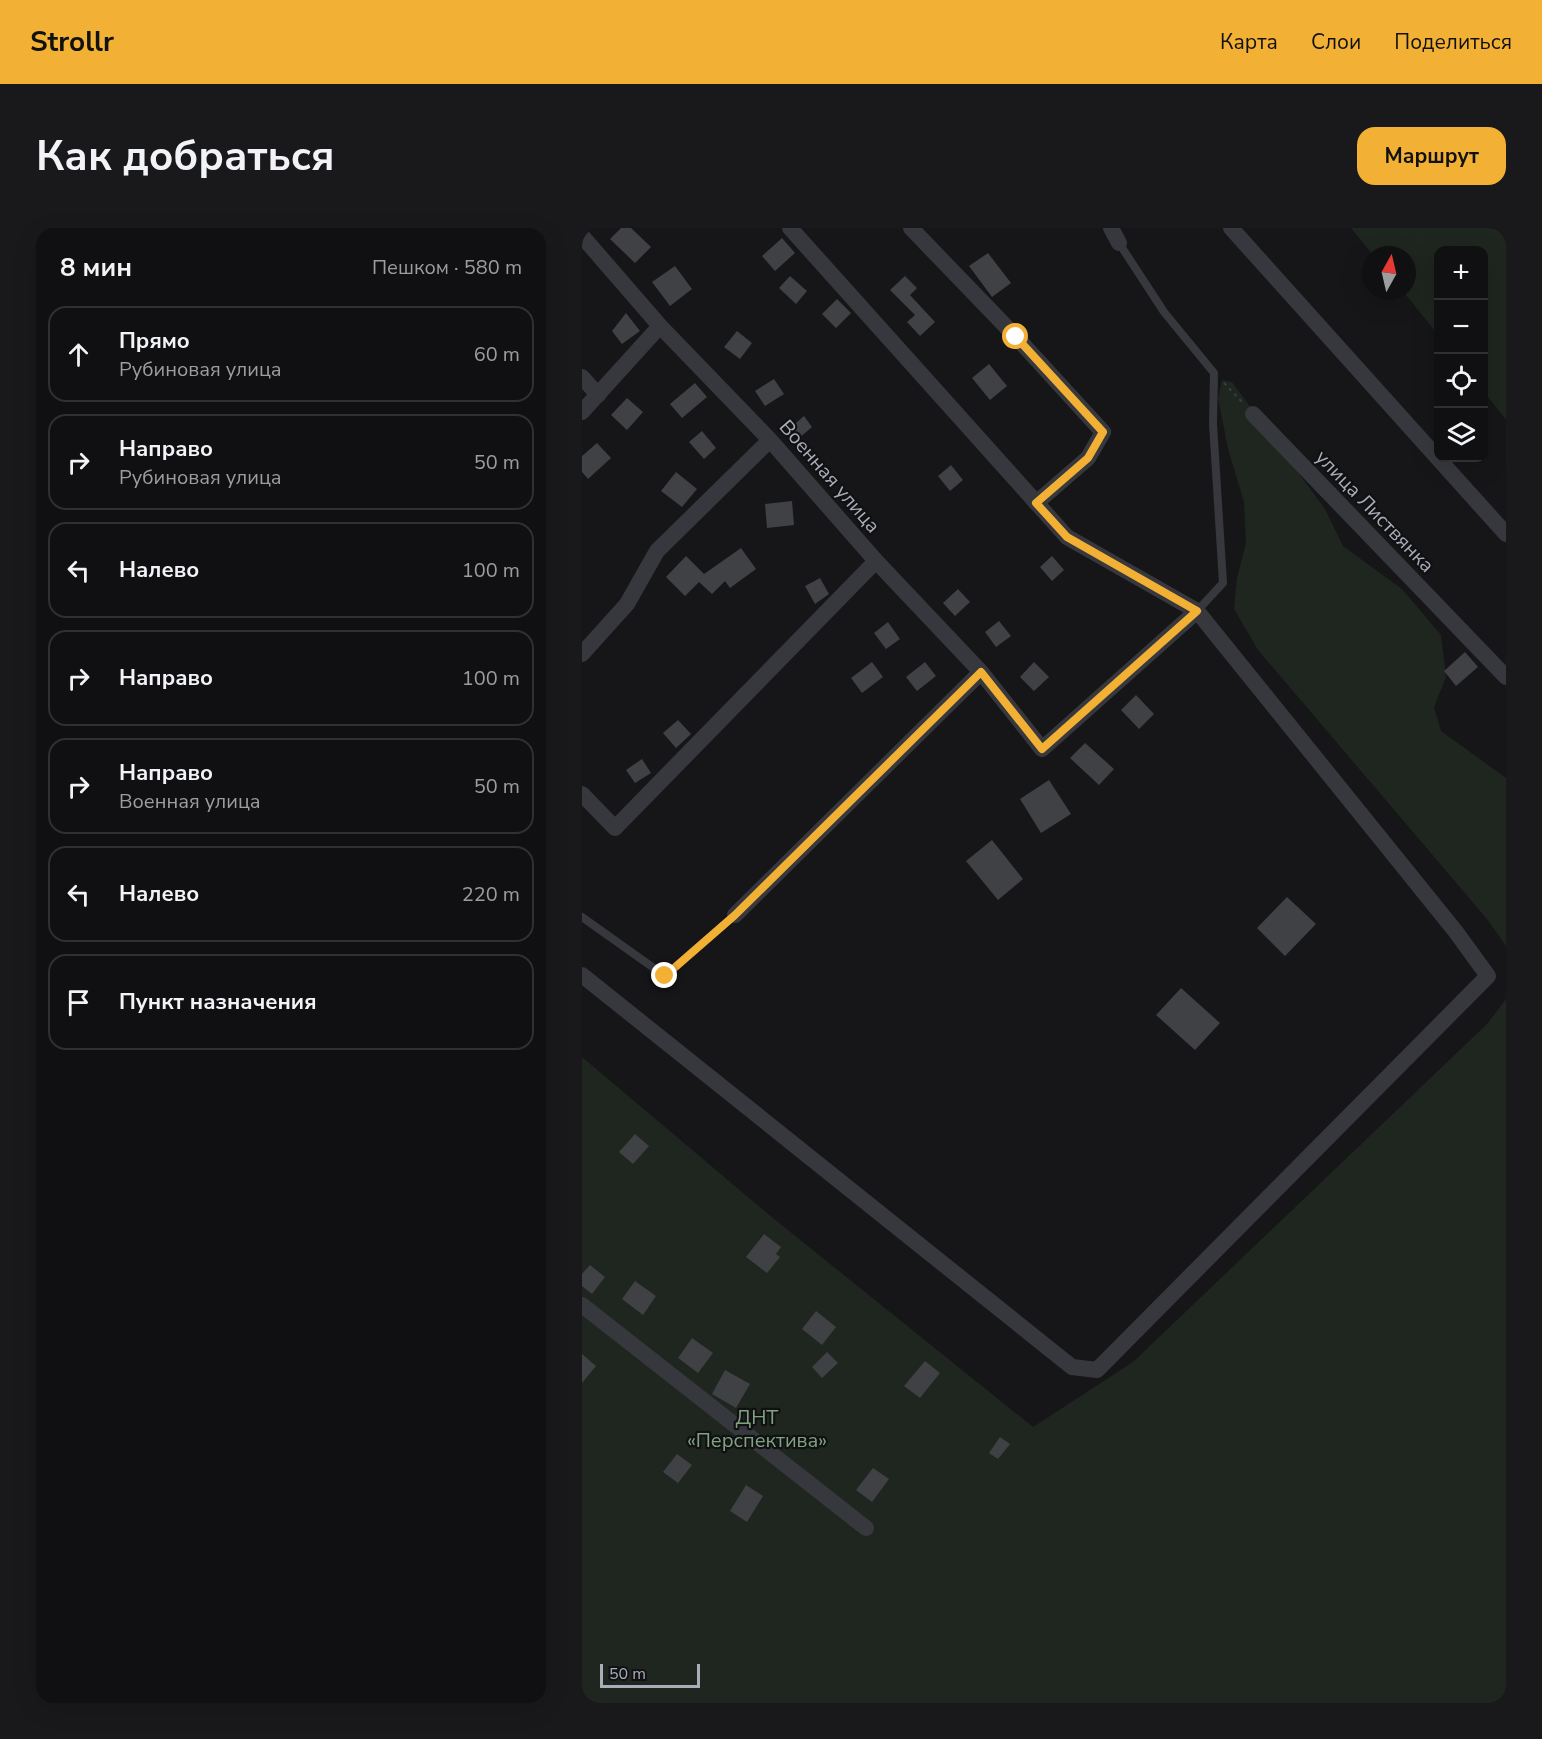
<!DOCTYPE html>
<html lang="ru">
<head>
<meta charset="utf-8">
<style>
	:root { --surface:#101012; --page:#19191b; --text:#f1f3f6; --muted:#9c9d9f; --line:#303032; --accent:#f2b134 }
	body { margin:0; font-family:"Nunito Sans",sans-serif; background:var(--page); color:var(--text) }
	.controls { position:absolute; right:18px; top:18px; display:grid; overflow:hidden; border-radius:12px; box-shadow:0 6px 24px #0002 }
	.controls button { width:54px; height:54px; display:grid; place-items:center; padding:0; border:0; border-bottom:2px solid var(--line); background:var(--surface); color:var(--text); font:30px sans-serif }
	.compass { position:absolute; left:780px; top:18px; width:54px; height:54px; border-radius:50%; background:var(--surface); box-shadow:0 6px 24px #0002; rotate:8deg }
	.scale { position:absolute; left:18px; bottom:15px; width:100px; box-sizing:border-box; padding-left:6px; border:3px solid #a8adb8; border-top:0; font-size:16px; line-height:21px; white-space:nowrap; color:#a8adb8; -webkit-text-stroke:4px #111113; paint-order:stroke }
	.stop { position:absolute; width:18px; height:18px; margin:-14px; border:4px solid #f2b134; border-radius:50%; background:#fff }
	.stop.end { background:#f2b134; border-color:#fff; box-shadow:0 2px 6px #0008 }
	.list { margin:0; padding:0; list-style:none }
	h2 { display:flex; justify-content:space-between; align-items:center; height:78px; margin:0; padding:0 24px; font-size:26px }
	h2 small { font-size:20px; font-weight:400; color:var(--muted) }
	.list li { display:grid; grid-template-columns:39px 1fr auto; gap:18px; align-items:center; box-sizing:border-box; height:96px; margin:0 12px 12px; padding:0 12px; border:2px solid var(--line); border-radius:18px }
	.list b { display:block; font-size:22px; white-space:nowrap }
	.list p { margin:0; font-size:20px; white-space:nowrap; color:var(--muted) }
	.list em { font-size:20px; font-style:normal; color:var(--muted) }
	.icon { flex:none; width:33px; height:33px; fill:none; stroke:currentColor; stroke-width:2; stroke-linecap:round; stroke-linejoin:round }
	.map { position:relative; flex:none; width:924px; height:1475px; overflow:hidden; border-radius:18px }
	header { display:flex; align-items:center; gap:36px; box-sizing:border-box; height:84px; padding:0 30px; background:var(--accent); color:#111 }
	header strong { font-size:28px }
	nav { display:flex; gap:33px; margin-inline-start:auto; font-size:21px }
	.intro { display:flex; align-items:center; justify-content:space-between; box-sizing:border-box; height:144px; padding:0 36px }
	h1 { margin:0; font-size:42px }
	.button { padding:15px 27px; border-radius:18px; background:var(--accent); color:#111; font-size:21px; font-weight:700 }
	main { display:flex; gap:36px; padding:0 36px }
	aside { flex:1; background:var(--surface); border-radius:18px; box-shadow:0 6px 24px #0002 }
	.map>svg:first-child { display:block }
	.green { fill:#1e261f }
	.building { fill:#404145 }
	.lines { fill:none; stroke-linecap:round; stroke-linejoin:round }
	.path { stroke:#3d3f44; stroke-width:2; stroke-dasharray:3 4.5; stroke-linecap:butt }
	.service { stroke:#37383d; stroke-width:8 }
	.minor { stroke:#37383d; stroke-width:16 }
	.route { stroke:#f2b134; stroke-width:8 }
	.labels { text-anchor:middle; stroke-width:4.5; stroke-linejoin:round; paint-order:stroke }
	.street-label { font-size:20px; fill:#a8adb8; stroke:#111113 }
	.park-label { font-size:20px; fill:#7fa381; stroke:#111113 }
</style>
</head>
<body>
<header>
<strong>Strollr</strong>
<nav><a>Карта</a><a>Слои</a><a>Поделиться</a></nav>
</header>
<div class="intro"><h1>Как добраться</h1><a class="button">Маршрут</a></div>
<main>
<aside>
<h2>8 мин<small>Пешком · 580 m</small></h2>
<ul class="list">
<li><svg class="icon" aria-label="ahead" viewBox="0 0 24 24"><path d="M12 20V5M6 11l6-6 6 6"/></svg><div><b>Прямо</b><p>Рубиновая улица</p></div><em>60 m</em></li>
<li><svg class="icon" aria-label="right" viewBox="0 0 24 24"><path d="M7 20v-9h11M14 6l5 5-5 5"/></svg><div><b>Направо</b><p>Рубиновая улица</p></div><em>50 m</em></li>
<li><svg class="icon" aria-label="left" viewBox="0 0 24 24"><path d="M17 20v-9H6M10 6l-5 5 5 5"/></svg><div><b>Налево</b></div><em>100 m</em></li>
<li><svg class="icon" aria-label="right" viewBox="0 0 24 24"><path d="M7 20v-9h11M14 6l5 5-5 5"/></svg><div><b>Направо</b></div><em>100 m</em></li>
<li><svg class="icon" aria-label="right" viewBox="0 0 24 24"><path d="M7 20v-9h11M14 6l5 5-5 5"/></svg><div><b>Направо</b><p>Военная улица</p></div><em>50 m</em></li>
<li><svg class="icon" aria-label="left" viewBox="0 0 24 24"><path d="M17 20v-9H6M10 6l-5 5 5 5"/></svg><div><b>Налево</b></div><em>220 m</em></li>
<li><svg class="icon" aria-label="arrive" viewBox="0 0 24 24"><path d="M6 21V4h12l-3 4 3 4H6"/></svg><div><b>Пункт назначения</b></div></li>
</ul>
</aside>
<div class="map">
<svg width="924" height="1475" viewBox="0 0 924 1475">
	<rect width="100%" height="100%" fill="#161618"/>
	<path class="green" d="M 769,0 L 924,0 L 924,192 L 902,164 L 902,22 L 856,22 L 856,107 L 821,63 L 825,63 L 825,27 L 791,27 Z
		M 640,152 L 650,154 L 743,281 L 761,318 L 820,361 L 859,407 L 864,449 L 852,479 L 859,503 L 924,550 L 924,718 L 905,691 L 676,422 L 652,381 L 655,350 L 664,315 L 662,274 L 646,221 L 636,170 Z
		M 924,771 L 924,1475 L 0,1475 L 0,829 L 186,986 L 451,1199 L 551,1134 L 905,796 Z"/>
	<path class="building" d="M 39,0 L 49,0 L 69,19 L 53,35 L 28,11 Z
		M 200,10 L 213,25 L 193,43 L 180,28 Z
		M 406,25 L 429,55 L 410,69 L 387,38 Z
		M 93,38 L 110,61 L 88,78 L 70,54 Z
		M 208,48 L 225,63 L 214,76 L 197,60 Z
		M 323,48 L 335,60 L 328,67 L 353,94 L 338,108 L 325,94 L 333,87 L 308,62 Z
		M 255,71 L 269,85 L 254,100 L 240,86 Z
		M 44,85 L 58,103 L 40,116 L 30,103 Z
		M 155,103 L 170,115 L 158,131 L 142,119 Z
		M 407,136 L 425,158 L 408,172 L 390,150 Z
		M 192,151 L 202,166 L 183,178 L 173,163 Z
		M 113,155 L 125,169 L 100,190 L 88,176 Z
		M 45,170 L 61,184 L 45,202 L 29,187 Z
		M 222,188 L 230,199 L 216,211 L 207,201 Z
		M 120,203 L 134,220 L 122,231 L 107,214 Z
		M 15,215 L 29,230 L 6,251 L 0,244 L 0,228 Z
		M 369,237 L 381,252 L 368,263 L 356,248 Z
		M 94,244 L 115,261 L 100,279 L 79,263 Z
		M 210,273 L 212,297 L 185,300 L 183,276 Z
		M 159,320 L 174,341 L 148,360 L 143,353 L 130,366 L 117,354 L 103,368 L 84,349 L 104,328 L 122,346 Z
		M 470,328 L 482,342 L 470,353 L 458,339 Z
		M 238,350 L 247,366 L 233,376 L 223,358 Z
		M 376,361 L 388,374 L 373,388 L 361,375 Z
		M 417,393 L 429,408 L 414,419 L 403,404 Z
		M 306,394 L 318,411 L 304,421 L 292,405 Z
		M 883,424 L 896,439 L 874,458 L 862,443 Z
		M 290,434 L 301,449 L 280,465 L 269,450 Z
		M 343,434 L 354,448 L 335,463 L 324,449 Z
		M 452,434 L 467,449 L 452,463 L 438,449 Z
		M 554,467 L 572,486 L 557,501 L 539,482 Z
		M 96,492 L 109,506 L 94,520 L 81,505 Z
		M 503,515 L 532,541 L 517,557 L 488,530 Z
		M 60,531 L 69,545 L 53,555 L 44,542 Z
		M 467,552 L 489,586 L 459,605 L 438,571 Z
		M 410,612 L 441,651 L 416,672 L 384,633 Z
		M 705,669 L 734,696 L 703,728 L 675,700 Z
		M 599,760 L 638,795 L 613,822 L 574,787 Z
		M 53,906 L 67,918 L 51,936 L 37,924 Z
		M 182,1006 L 199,1019 L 194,1026 L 198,1029 L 185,1045 L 164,1029 Z
		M 8,1037 L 23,1049 L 10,1066 L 0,1058 L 0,1046 Z
		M 53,1053 L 74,1068 L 61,1087 L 40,1071 Z
		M 234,1083 L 254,1099 L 240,1117 L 220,1101 Z
		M 110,1110 L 131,1125 L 116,1145 L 96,1130 Z
		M 245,1124 L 256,1135 L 240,1150 L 230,1139 Z
		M 0,1126 L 14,1138 L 0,1155 Z
		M 343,1133 L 358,1145 L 338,1170 L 322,1158 Z
		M 143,1142 L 168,1156 L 154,1180 L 130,1166 Z
		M 418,1209 L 428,1216 L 416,1231 L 407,1225 Z
		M 95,1226 L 110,1237 L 96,1255 L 81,1244 Z
		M 291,1240 L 307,1251 L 290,1274 L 274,1262 Z
		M 164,1257 L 181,1268 L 165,1294 L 148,1283 Z"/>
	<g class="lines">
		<path class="path" d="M 642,155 L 661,175"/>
		<path class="service" d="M 537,15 L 582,84 L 632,145 L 631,196 L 641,355 L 615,383
			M 0,689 L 83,748 L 153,687"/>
		<path class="minor" d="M 329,0 L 434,109 L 521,204 L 506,230 L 454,275
			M 529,0 L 537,15
			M 649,0 L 924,306
			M 0,8 L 78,98 L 188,212 L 294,333 L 399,444 L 460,521 L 615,383
			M 0,149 L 16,167
			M 0,184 L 78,98
			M 671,186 L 924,449
			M 0,426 L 45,376 L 75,323 L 188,212
			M 0,566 L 33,600 L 294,333
			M 153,687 L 399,444
			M 0,747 L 490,1139 L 515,1142 L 906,748 L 874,704 L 615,383 L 485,309 L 208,0
			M 0,1077 L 284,1300"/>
	</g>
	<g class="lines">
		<path class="route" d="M 83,748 L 153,687 L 399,444 L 460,521 L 615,383 L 485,309 L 454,275 L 506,230 L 521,204 L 434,109"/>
	</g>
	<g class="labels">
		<g class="street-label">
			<text transform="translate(248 248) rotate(49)" y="7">Военная улица</text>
			<text transform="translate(793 283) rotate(46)" y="7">улица Листвянка</text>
		</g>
		<g class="park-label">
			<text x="175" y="1196">ДНТ<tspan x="175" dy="23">«Перспектива»</tspan></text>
		</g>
	</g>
</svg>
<div class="controls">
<button>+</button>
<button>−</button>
<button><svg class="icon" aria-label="locate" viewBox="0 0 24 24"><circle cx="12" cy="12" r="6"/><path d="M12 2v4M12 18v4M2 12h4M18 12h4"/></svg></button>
<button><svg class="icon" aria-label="layers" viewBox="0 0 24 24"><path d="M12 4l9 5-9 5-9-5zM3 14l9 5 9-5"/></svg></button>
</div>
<svg class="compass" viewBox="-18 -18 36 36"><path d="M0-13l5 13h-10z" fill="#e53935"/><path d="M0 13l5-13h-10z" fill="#9c9d9f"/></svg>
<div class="scale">50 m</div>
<div class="stop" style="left:434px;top:109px"></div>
<div class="stop end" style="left:83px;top:748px"></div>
</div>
</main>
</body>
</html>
